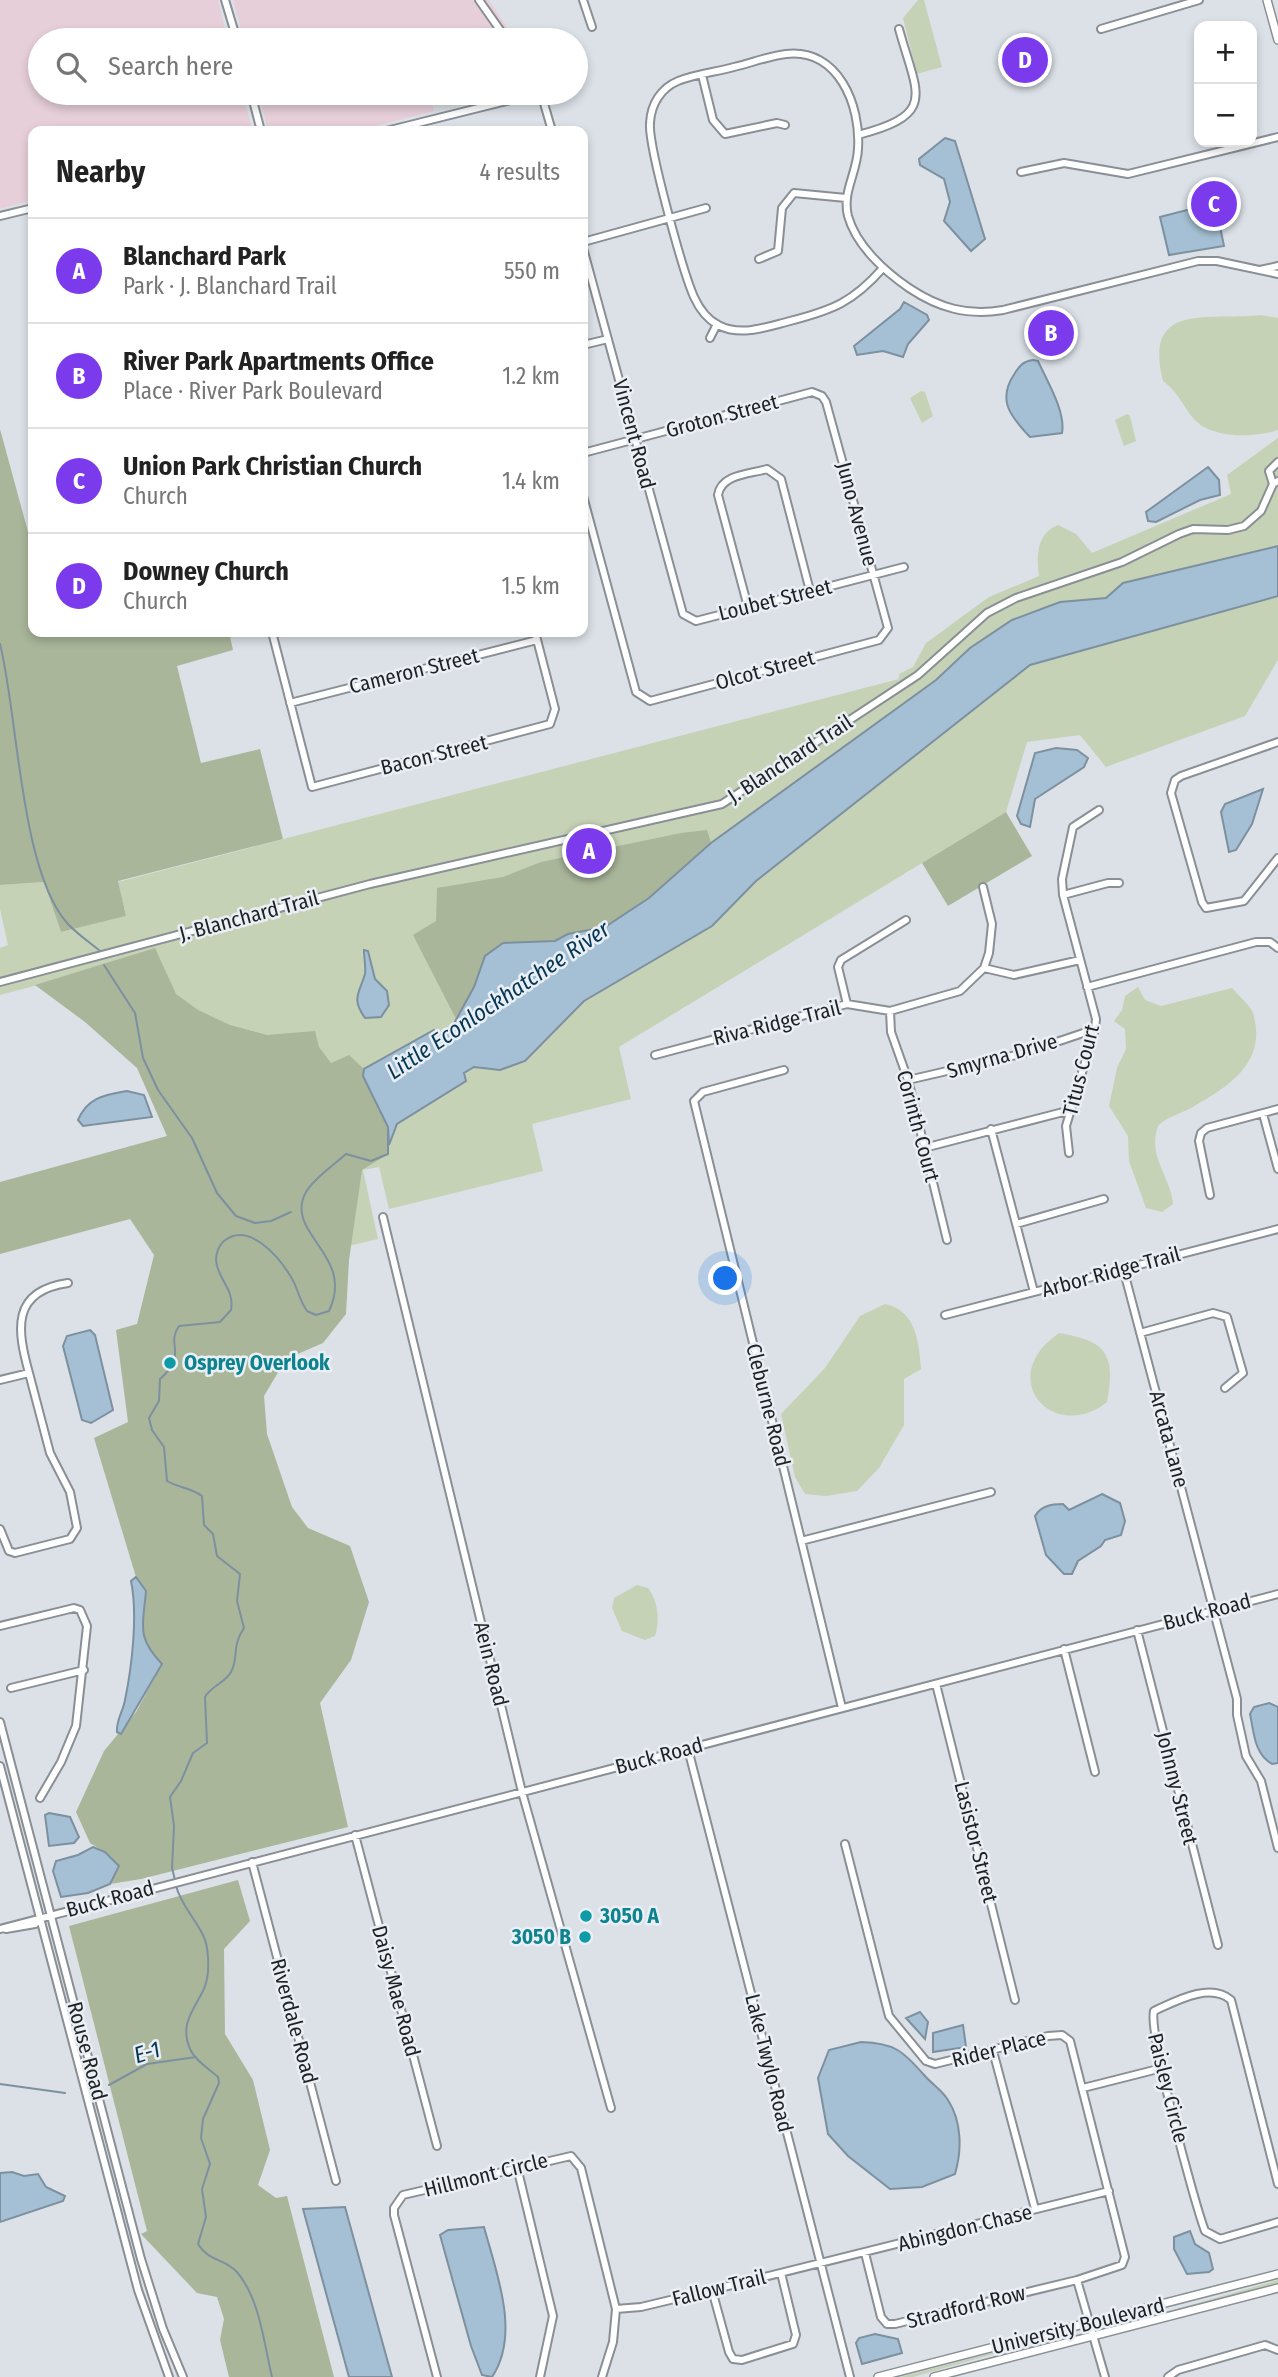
<!DOCTYPE html>
<html lang="en">
<head>
<meta charset="utf-8">
<style>
	:root { --surface:#fff; --page:#f6f6f6; --text:#222; --muted:#767676; --line:#e0e0e0; --accent:#7c3aed }
	body { margin:0; font-family:"Fira Sans Condensed",sans-serif; background:var(--page); color:var(--text) }
	.controls { position:absolute; right:21px; top:21px; display:grid; overflow:hidden; border-radius:14px; box-shadow:0 4px 10px #0003 }
	.controls button { width:63px; height:63px; display:grid; place-items:center; padding:0; border:0; border-bottom:2px solid var(--line); background:var(--surface); color:var(--text); font:35px sans-serif }
	.you { position:absolute; left:726px; top:1279px; width:24px; height:24px; margin:-18px; border:5px solid #fff; border-radius:50%; background:#1a73e8; box-shadow:0 0 0 10px #1a73e833 }
	.badge { display:grid; place-items:center; width:46px; height:46px; border-radius:50%; background:var(--accent); color:#fff; font-size:23px; font-weight:700 }
	.pin { position:absolute; translate:-50% -50%; border:4px solid #fff; box-shadow:0 2px 7px #0006 }
	.list { margin:0; padding:0; list-style:none }
	h2 { display:flex; justify-content:space-between; align-items:center; height:91px; margin:0; padding:0 28px; font-size:30px }
	h2 small { font-size:23px; font-weight:400; color:var(--muted) }
	.list li { display:grid; grid-template-columns:46px 1fr auto; gap:21px; align-items:center; box-sizing:border-box; height:105px; padding:0 28px; border-top:2px solid var(--line) }
	.list b { display:block; font-size:26px; white-space:nowrap }
	.list p { margin:0; font-size:23px; white-space:nowrap; color:var(--muted) }
	.list em { font-size:23px; font-style:normal; color:var(--muted) }
	.icon { flex:none; width:38px; height:38px; fill:none; stroke:currentColor; stroke-width:2; stroke-linecap:round; stroke-linejoin:round }
	.map { position:relative; flex:none; width:1278px; height:2377px; overflow:hidden }
	.search { position:absolute; background:var(--surface); box-shadow:0 4px 10px #0003; left:28px; top:28px; width:560px; height:77px; display:flex; align-items:center; gap:18px; box-sizing:border-box; padding:0 24px; border-radius:38px; color:var(--muted); font-size:26px }
	.panel { position:absolute; background:var(--surface); box-shadow:0 4px 10px #0003; left:28px; top:126px; width:560px; height:511px; border-radius:14px }
	.map>svg:first-child { display:block }
	.commercial { fill:#e7cfda }
	.green { fill:#c5d2b6 }
	.forest { fill:#a9b69a }
	.water { fill:#a5c0d4; stroke:#7d909f; stroke-width:2 }
	.lines { fill:none; stroke-linecap:round; stroke-linejoin:round }
	.stream { stroke:#7d909f; stroke-width:2 }
	.minor-casing { stroke:#898f94; stroke-width:10 }
	.major-casing { stroke:#898f94; stroke-width:10 }
	.minor { stroke:#fff; stroke-width:6 }
	.major { stroke:#fff; stroke-width:7 }
	.culture-dot { fill:#0f9aa8; stroke:#e9eff4; stroke-width:2.5 }
	.labels { text-anchor:middle; stroke-width:5; stroke-linejoin:round; paint-order:stroke }
	.street-label { font-size:21px; fill:#1f2123; stroke:#e9eff4 }
	.culture-label { font-size:21px; font-weight:bold; fill:#0d838f; stroke:#e9eff4; text-anchor:start }
	.water-label { font-size:23px; font-style:italic; fill:#053754; stroke:#e9eff4 }
</style>
</head>
<body>
<div class="map">
<svg width="1278" height="2377" viewBox="0 0 1278 2377">
	<rect width="100%" height="100%" fill="#dbe1e7"/>
	<path class="commercial" d="M 0,0 L 218,0 L 228,40 L 40,40 L 40,93 L 242,93 L 253,131 L 33,131 L 33,200 L 0,209 Z
		M 233,0 L 489,0 L 511,33 L 482,40 L 244,40 Z
		M 258,93 L 430,93 L 434,111 L 357,131 L 268,131 Z"/>
	<path class="green" d="M 918,0 L 924,0 L 942,67 L 917,74 L 903,18 Z
		M 1261,315 L 1278,318 L 1278,430 C 1256,438 1211,439 1194,419 C 1181,404 1181,395 1163,381 C 1143,301 1207,321 1261,315 Z
		M 921,391 L 925,392 L 933,416 L 922,423 L 910,398 Z
		M 1127,414 L 1130,416 L 1136,441 L 1124,446 L 1115,420 Z
		M 1278,438 L 1278,660 L 1245,716 L 1106,767 L 1080,735 L 1027,742 L 1006,812 L 619,1047 L 631,1099 L 532,1124 L 543,1171 L 389,1209 L 379,1167 L 363,1170 L 378,1239 L 216,1277 L 137,959 L 0,995 L 0,948 L 8,945 L 0,909 L 0,885 L 44,882 L 61,932 L 126,916 L 118,882 L 899,679 L 899,674 L 913,667 L 926,643 L 989,597 L 1039,576 C 1036,556 1037,533 1058,525 L 1076,534 L 1092,553 L 1231,494 L 1227,475 Z
		M 1138,987 L 1145,1000 L 1161,1006 L 1232,988 C 1238,995 1250,1005 1253,1013 C 1268,1063 1228,1087 1191,1108 C 1180,1114 1166,1117 1158,1126 C 1147,1157 1171,1177 1173,1204 L 1162,1212 L 1146,1208 L 1129,1161 L 1128,1136 L 1109,1106 L 1117,1068 L 1126,1049 L 1125,1029 L 1114,1021 L 1122,1010 L 1125,996 Z
		M 885,1304 C 916,1310 919,1342 921,1369 L 904,1379 L 904,1425 L 879,1468 L 857,1491 L 826,1496 L 805,1494 L 795,1477 L 781,1414 L 825,1368 L 860,1316 Z
		M 1059,1333 C 1106,1341 1116,1353 1107,1402 C 1055,1444 993,1379 1059,1333 Z
		M 637,1585 L 648,1588 C 658,1601 660,1621 655,1636 L 645,1640 L 622,1631 L 612,1608 L 614,1598 Z
		M 1278,2280 L 1278,2284 L 1149,2317 Z
		M 1042,2340 L 913,2377 L 900,2377 Z"/>
	<path class="forest" d="M 0,429 L 33,550 L 33,632 L 229,632 L 233,650 L 177,666 L 201,763 L 260,749 L 283,839 L 118,881 L 126,916 L 61,932 L 44,882 L 0,885 Z
		M 1006,812 L 1032,856 L 948,906 L 922,863 Z
		M 707,830 L 711,843 L 649,898 L 605,927 L 568,934 L 555,941 L 503,943 L 485,956 L 474,987 L 456,1019 L 413,935 L 436,921 L 437,888 L 503,877 L 541,862 L 681,833 Z
		M 155,948 L 176,994 L 198,1010 L 230,1025 L 267,1035 L 315,1031 L 319,1047 L 331,1063 L 349,1055 L 364,1069 L 363,1076 L 388,1127 L 388,1154 L 362,1170 L 349,1260 L 346,1314 L 323,1343 L 286,1359 L 264,1396 L 267,1434 L 292,1507 L 308,1528 L 350,1546 L 369,1602 L 351,1660 L 320,1703 L 348,1827 L 141,1879 L 110,1884 L 118,1866 L 105,1852 L 90,1843 L 76,1812 L 104,1751 L 136,1712 L 162,1664 C 136,1637 143,1626 146,1591 L 136,1577 L 94,1438 L 128,1422 L 116,1330 L 137,1324 L 154,1255 L 130,1219 L 0,1254 L 0,1182 L 167,1136 L 137,1068 L 85,1022 L 35,985 Z
		M 238,1880 L 250,1921 L 224,1949 L 225,2034 L 253,2080 L 270,2150 L 258,2185 L 276,2198 L 287,2196 L 334,2377 L 229,2377 L 220,2340 L 224,2319 L 217,2297 L 197,2293 L 141,2234 L 147,2231 L 69,1926 Z"/>
	<path class="water" d="M 945,138 L 955,141 L 985,239 L 971,251 L 944,221 L 950,202 L 944,179 L 920,165 L 919,159 Z
		M 1206,205 L 1217,212 L 1224,246 L 1169,255 L 1160,217 Z
		M 904,302 L 927,315 L 929,320 L 908,344 L 903,357 L 883,351 L 857,355 L 854,346 L 900,309 Z
		M 1033,360 L 1038,361 C 1047,381 1066,412 1062,433 L 1030,437 C 1009,415 997,399 1015,373 C 1020,365 1024,361 1033,360 Z
		M 1208,467 L 1219,480 L 1220,495 L 1200,500 L 1156,522 L 1148,521 L 1146,512 Z
		M 1278,546 L 1278,596 L 1030,665 L 756,881 L 712,926 L 584,1001 L 525,1061 L 500,1070 L 474,1067 L 464,1073 L 466,1081 L 397,1124 L 389,1145 L 388,1127 L 363,1076 L 364,1069 L 434,1030 L 440,1035 L 451,1029 L 474,987 L 485,956 L 503,943 L 555,941 L 568,934 L 605,927 L 649,898 L 711,843 L 936,680 L 970,648 L 1012,620 L 1060,602 L 1106,598 L 1123,583 Z
		M 1056,748 L 1077,750 L 1088,758 L 1084,767 L 1035,799 L 1030,827 L 1021,824 L 1017,816 L 1035,753 Z
		M 1263,789 L 1252,824 L 1236,850 L 1229,852 L 1221,812 L 1225,804 Z
		M 364,950 L 368,951 L 375,979 L 387,991 L 389,1005 L 381,1017 L 365,1018 C 351,998 359,994 365,974 C 366,968 364,957 364,950 Z
		M 127,1091 L 144,1095 L 152,1117 L 83,1126 L 78,1120 C 88,1097 105,1095 127,1091 Z
		M 90,1330 L 95,1335 L 113,1410 L 91,1423 L 82,1420 L 63,1346 L 67,1336 Z
		M 1102,1494 L 1120,1503 L 1125,1521 L 1121,1535 L 1105,1540 L 1101,1546 L 1078,1561 L 1072,1574 L 1064,1574 L 1046,1555 L 1035,1516 C 1041,1506 1051,1504 1063,1504 L 1069,1510 Z
		M 136,1577 L 146,1591 C 143,1626 136,1637 162,1664 L 121,1734 L 117,1732 C 116,1720 123,1712 125,1700 C 132,1666 138,1615 131,1581 Z
		M 1269,1703 L 1278,1707 L 1278,1763 L 1272,1764 C 1254,1754 1254,1732 1250,1714 L 1254,1707 Z
		M 49,1813 L 70,1817 L 79,1837 L 74,1843 L 49,1846 L 45,1815 Z
		M 93,1847 L 105,1852 L 119,1866 L 110,1884 L 88,1893 L 61,1897 L 53,1871 L 56,1861 L 78,1855 Z
		M 920,2012 L 928,2022 L 925,2039 L 906,2018 Z
		M 963,2025 L 966,2047 L 933,2052 L 933,2033 Z
		M 861,2042 C 895,2043 903,2051 925,2076 C 932,2084 943,2091 948,2100 C 962,2122 962,2150 955,2174 L 922,2187 L 890,2189 L 848,2156 L 828,2134 L 818,2078 L 829,2050 Z
		M 12,2172 L 24,2176 L 38,2174 L 46,2187 L 65,2196 L 63,2201 L 0,2222 L 0,2173 Z
		M 345,2207 L 392,2377 L 349,2377 L 303,2209 Z
		M 484,2227 C 496,2272 521,2334 492,2377 L 482,2375 L 471,2346 L 440,2235 L 448,2230 Z
		M 1190,2231 L 1195,2244 L 1209,2253 L 1213,2269 L 1209,2272 L 1187,2274 L 1174,2249 L 1174,2237 Z
		M 875,2334 L 898,2339 L 902,2353 L 862,2364 L 856,2343 L 859,2338 Z"/>
	<g class="lines">
		<path class="stream" d="M 0,644 C 18,715 20,869 67,923 C 76,933 89,942 100,951
			M 104,965 L 135,1013 L 143,1058 L 158,1090 L 192,1138 L 217,1193 L 236,1216 L 255,1223 L 271,1221 L 291,1212
			M 175,1880 L 172,1868 L 174,1826 L 170,1797 L 181,1781 L 193,1753 L 207,1743 L 205,1697 C 211,1686 225,1683 231,1672 C 239,1658 231,1647 244,1628 L 237,1601 L 240,1574 L 217,1556 L 213,1534 L 204,1525 L 202,1496 C 190,1487 178,1488 167,1481 L 164,1447 L 152,1430 L 149,1418 L 159,1401 L 160,1379 C 189,1353 165,1346 179,1326 L 220,1322 L 231,1310 C 235,1289 217,1279 216,1260 C 216,1253 219,1245 224,1241 C 249,1221 279,1257 291,1277 C 298,1288 299,1300 307,1311 L 316,1315 L 329,1311 C 356,1254 283,1234 306,1192 C 314,1178 334,1165 346,1154 L 371,1161 L 388,1154 L 388,1131
			M 176,1886 C 182,1909 204,1927 207,1948 C 209,1962 209,1979 203,1991 C 192,2012 179,2026 191,2051 C 196,2061 210,2070 218,2077 L 219,2083 L 203,2119 L 201,2138 L 210,2164 L 202,2189 L 206,2217 L 198,2244 C 208,2261 225,2259 237,2272 C 260,2299 264,2344 272,2377
			M 0,2084 L 65,2093
			M 109,2085 L 147,2064 L 196,2057"/>
		<g class="minor-casing">
			<path id="minor" d="M 225,0 L 237,40
				M 479,0 L 507,40
				M 583,0 L 592,27
				M 1101,29 L 1199,0
				M 702,75 L 713,120 L 725,134 L 777,123 L 785,125
				M 251,93 L 261,131
				M 541,93 L 552,131
				M 386,131 L 539,93
				M 858,135 C 938,114 917,95 899,29
				M 1021,172 L 1064,163 L 1128,174 L 1278,137
				M 0,216 L 33,208
				M 583,242 L 706,208
				M 583,248 L 683,614 L 696,621 L 904,567
				M 759,259 L 778,251 L 782,208 L 794,193 L 846,198
				M 883,268 C 853,302 833,310 790,321 C 766,327 741,337 718,325 C 707,319 699,308 694,297 C 683,272 648,146 650,123 C 651,104 661,88 678,81 C 695,74 716,72 734,67 C 751,63 769,56 786,54 C 838,48 861,105 858,149 C 857,173 842,192 848,216 C 856,245 884,271 909,288 C 939,308 967,316 1003,310 L 1198,261 L 1217,261 L 1278,274
				M 1260,270 L 1278,266
				M 710,338 L 717,324
				M 583,345 L 608,339
				M 583,453 L 812,392 L 822,396 L 826,402 L 888,628 L 879,640 L 650,701 L 636,692 L 583,496
				M 1273,484 L 1269,471 L 1278,462
				M 748,607 L 718,495 C 721,474 750,474 767,469 L 781,479 L 810,591
				M 272,632 L 312,787 L 550,724 L 555,709 L 535,632
				M 290,703 L 537,640
				M 1278,742 L 1181,776 L 1175,780 L 1171,793 L 1202,902 L 1206,908 L 1244,901 L 1278,858
				M 1063,895 L 1108,883 L 1119,883
				M 984,968 L 1014,975 L 1080,960
				M 0,982 L 370,884 L 722,804 L 918,675 L 987,613 L 1016,598 L 1122,562 L 1179,534 L 1193,529 L 1228,530 L 1244,526 L 1261,511 L 1273,484 L 1278,481
				M 1087,987 L 1256,942 L 1270,942 L 1278,948
				M 847,1004 L 838,967 L 841,960 L 906,920
				M 890,1011 L 891,1032 L 908,1080 L 947,1240
				M 655,1055 L 847,1004 L 890,1011 L 960,991 L 984,968 L 989,953 L 992,924 L 983,887
				M 784,1070 L 703,1092 L 694,1101 L 842,1708
				M 908,1080 L 1021,1054 L 1095,1029
				M 1263,1114 L 1278,1169
				M 991,1129 L 1034,1292
				M 924,1148 L 1071,1110
				M 1069,1153 L 1066,1126 L 1095,1029 L 1096,1019 L 1063,895 L 1062,879 L 1073,827 L 1099,810
				M 1210,1195 L 1199,1141 L 1201,1133 L 1207,1128 L 1278,1109
				M 383,1217 L 522,1792 L 611,2108
				M 1016,1224 L 1104,1199
				M 1123,1268 L 1237,1699 L 1237,1715 L 1246,1756 L 1261,1781 L 1278,1848
				M 945,1315 L 1278,1229
				M 1140,1333 L 1213,1313 L 1227,1317 L 1243,1373 L 1225,1388
				M 29,1373 C 17,1330 11,1291 68,1283
				M 0,1380 L 29,1373 L 50,1453 L 70,1492 L 77,1528 L 70,1539 L 15,1553 L 9,1551 L 0,1529
				M 801,1541 L 991,1492
				M 0,1626 L 74,1608 L 80,1610 L 87,1626 L 76,1726 L 61,1762 L 40,1798
				M 1137,1630 L 1218,1945
				M 1064,1649 L 1095,1772
				M 936,1684 L 1015,2000
				M 11,1688 L 84,1670
				M 0,1722 L 141,2259 L 163,2329 L 183,2377
				M 688,1749 L 850,2377
				M 0,1766 L 138,2290 L 169,2377
				M 355,1835 L 437,2146
				M 845,1844 L 889,2016 L 926,2061 L 935,2064 L 1048,2036 L 1062,2035 L 1070,2041 L 1125,2257 L 1122,2265 L 1077,2280 L 895,2324 L 887,2324 L 881,2317 L 865,2253
				M 252,1862 L 336,2181
				M 0,1929 L 1278,1594
				M 6,1929 L 35,1924 L 40,1918
				M 993,2051 L 1035,2209
				M 1083,2088 L 1162,2068
				M 517,2167 L 553,2316 L 540,2377
				M 1278,2184 L 1231,2000 C 1210,1982 1176,2001 1154,2011 C 1148,2031 1194,2202 1205,2231 L 1220,2239 L 1278,2222
				M 1077,2280 L 1105,2377
				M 712,2290 L 729,2352 L 733,2359 L 742,2360 L 793,2344 L 796,2335 L 781,2273
				M 616,2309 L 641,2307 L 712,2290 L 1109,2191
				M 437,2377 L 394,2215 L 394,2208 L 403,2195 L 571,2156 L 581,2168 L 616,2309 L 613,2342 L 602,2377
				M 1168,2377 L 1178,2370 L 1265,2345 L 1278,2350"/>
		</g>
		<g class="major-casing">
			<path id="major" d="M 1267,0 L 1278,40
				M 878,2377 L 1278,2274
				M 934,2377 L 1278,2288"/>
		</g>
		<use href="#minor" class="minor"/>
		<use href="#major" class="major"/>
	</g>
	<g class="culture-dot">
		<circle cx="170" cy="1363" r="7"/>
		<circle cx="586" cy="1916" r="7"/>
		<circle cx="585" cy="1937" r="7"/>
	</g>
	<g class="labels">
		<g class="street-label">
			<text transform="translate(722 416) rotate(-15)" y="7">Groton Street</text>
			<text transform="translate(634 434) rotate(75)" y="7">Vincent Road</text>
			<text transform="translate(857 514) rotate(75)" y="7">Juno Avenue</text>
			<text transform="translate(775 600) rotate(-14)" y="7">Loubet Street</text>
			<text transform="translate(765 670) rotate(-15)" y="7">Olcot Street</text>
			<text transform="translate(414 671) rotate(-14)" y="7">Cameron Street</text>
			<text transform="translate(434 755) rotate(-14)" y="7">Bacon Street</text>
			<text transform="translate(790 759) rotate(-33)" y="7">J. Blanchard Trail</text>
			<text transform="translate(249 916) rotate(-15)" y="7">J. Blanchard Trail</text>
			<text transform="translate(777 1023) rotate(-14)" y="7">Riva Ridge Trail</text>
			<text transform="translate(1002 1056) rotate(-16)" y="7">Smyrna Drive</text>
			<text transform="translate(1081 1070) rotate(-76)" y="7">Titus Court</text>
			<text transform="translate(918 1126) rotate(75)" y="7">Corinth Court</text>
			<text transform="translate(1111 1272) rotate(-15)" y="7">Arbor Ridge Trail</text>
			<text transform="translate(768 1405) rotate(76)" y="7">Cleburne Road</text>
			<text transform="translate(1169 1439) rotate(75)" y="7">Arcata Lane</text>
			<text transform="translate(1207 1612) rotate(-15)" y="7">Buck Road</text>
			<text transform="translate(491 1664) rotate(76)" y="7">Aein Road</text>
			<text transform="translate(659 1756) rotate(-15)" y="7">Buck Road</text>
			<text transform="translate(1177 1788) rotate(76)" y="7">Johnny Street</text>
			<text transform="translate(976 1842) rotate(76)" y="7">Lasistor Street</text>
			<text transform="translate(110 1899) rotate(-15)" y="7">Buck Road</text>
			<text transform="translate(396 1991) rotate(75)" y="7">Daisy Mae Road</text>
			<text transform="translate(294 2021) rotate(75)" y="7">Riverdale Road</text>
			<text transform="translate(999 2049) rotate(-14)" y="7">Rider Place</text>
			<text transform="translate(87 2051) rotate(75)" y="7">Rouse Road</text>
			<text transform="translate(769 2063) rotate(76)" y="7">Lake Twylo Road</text>
			<text transform="translate(1168 2088) rotate(76)" y="7">Paisley Circle</text>
			<text transform="translate(486 2175) rotate(-14)" y="7">Hillmont Circle</text>
			<text transform="translate(965 2228) rotate(-14)" y="7">Abingdon Chase</text>
			<text transform="translate(719 2288) rotate(-14)" y="7">Fallow Trail</text>
			<text transform="translate(966 2307) rotate(-14)" y="7">Stradford Row</text>
			<text transform="translate(1078 2326) rotate(-14)" y="7">University Boulevard</text>
		</g>
		<g class="culture-label">
			<text x="184" y="1370">Osprey Overlook</text>
			<text x="600" y="1923">3050 A</text>
			<text x="571" y="1944" text-anchor="end">3050 B</text>
		</g>
		<g class="water-label">
			<text transform="translate(498 1000) rotate(-34)" y="8">Little Econlockhatchee River</text>
			<text transform="translate(147 2052) rotate(-17)" y="8">E-1</text>
		</g>
	</g>
</svg>
<div class="controls">
<button>+</button>
<button>−</button>
</div>
<div class="you"></div>
<div class="pin badge" style="left:589px;top:851px">A</div>
<div class="pin badge" style="left:1051px;top:333px">B</div>
<div class="pin badge" style="left:1214px;top:204px">C</div>
<div class="pin badge" style="left:1025px;top:60px">D</div>
<div class="search"><svg class="icon" aria-label="search" viewBox="0 0 24 24"><circle cx="10" cy="10" r="6"/><path d="M15 15l6 6"/></svg>Search here</div>
<section class="panel">
<h2>Nearby<small>4 results</small></h2>
<ul class="list">
<li><span class="badge">A</span><div><b>Blanchard Park</b><p>Park · J. Blanchard Trail</p></div><em>550 m</em></li>
<li><span class="badge">B</span><div><b>River Park Apartments Office</b><p>Place · River Park Boulevard</p></div><em>1.2 km</em></li>
<li><span class="badge">C</span><div><b>Union Park Christian Church</b><p>Church</p></div><em>1.4 km</em></li>
<li><span class="badge">D</span><div><b>Downey Church</b><p>Church</p></div><em>1.5 km</em></li>
</ul>
</section>
</div>
</body>
</html>
